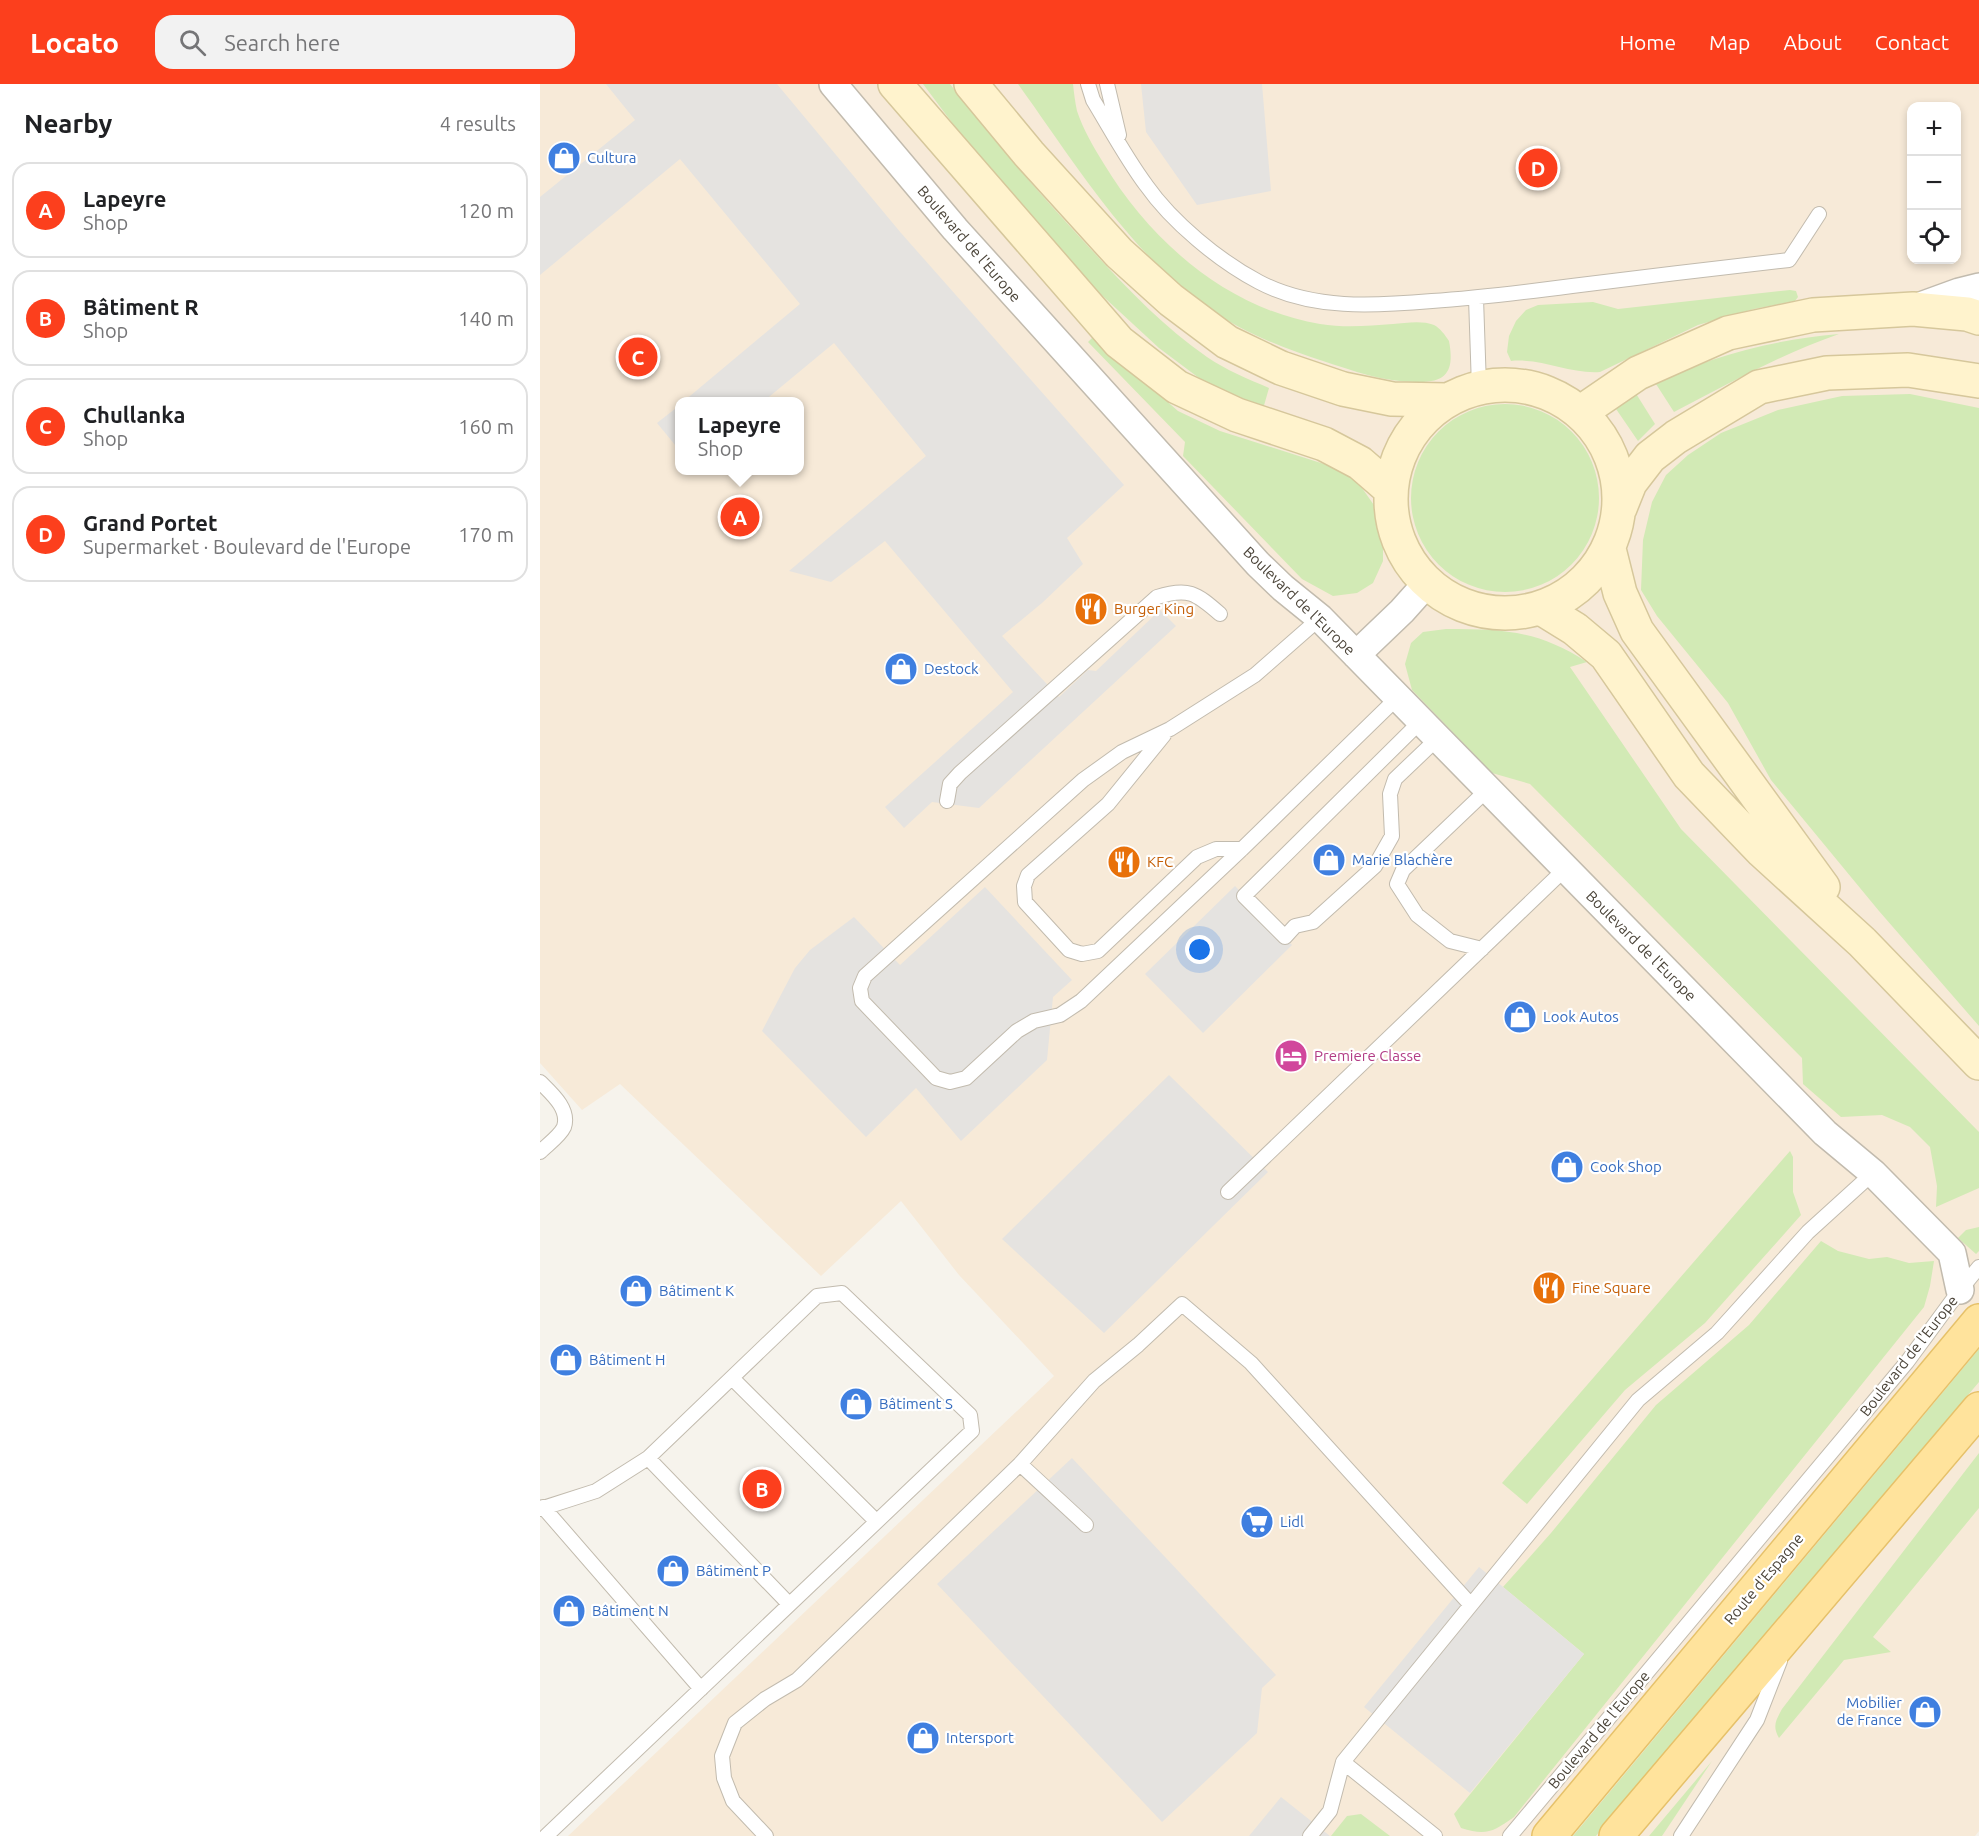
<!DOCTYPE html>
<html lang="en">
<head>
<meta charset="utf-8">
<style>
	:root { --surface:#fff; --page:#f2f2f2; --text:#202124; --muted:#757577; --line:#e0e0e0; --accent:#fc3f1d }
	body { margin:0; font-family:Ubuntu,sans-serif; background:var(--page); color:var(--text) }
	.controls { position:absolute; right:18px; top:18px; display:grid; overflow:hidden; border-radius:12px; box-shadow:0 3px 9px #0003 }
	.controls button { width:54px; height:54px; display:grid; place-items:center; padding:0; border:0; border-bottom:2px solid var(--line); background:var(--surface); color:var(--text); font:30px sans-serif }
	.you { position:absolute; left:660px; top:866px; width:21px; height:21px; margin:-15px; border:4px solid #fff; border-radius:50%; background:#1a73e8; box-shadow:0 0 0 9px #1a73e833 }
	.badge { display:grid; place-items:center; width:39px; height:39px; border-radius:50%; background:var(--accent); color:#fff; font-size:20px; font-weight:700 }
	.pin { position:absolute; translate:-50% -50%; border:3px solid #fff; box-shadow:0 2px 6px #0006 }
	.popup { position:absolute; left:135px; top:313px; width:129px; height:78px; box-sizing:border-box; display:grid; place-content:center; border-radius:12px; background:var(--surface); filter:drop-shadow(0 2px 4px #0005); font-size:20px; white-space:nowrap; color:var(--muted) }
	.popup b { font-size:22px; color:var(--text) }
	.popup::after { content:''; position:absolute; left:50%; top:100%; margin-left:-12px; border:12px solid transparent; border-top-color:var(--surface) }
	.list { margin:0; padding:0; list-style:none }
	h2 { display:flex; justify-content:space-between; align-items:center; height:78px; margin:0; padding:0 24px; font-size:26px }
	h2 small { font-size:20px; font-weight:400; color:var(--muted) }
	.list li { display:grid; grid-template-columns:39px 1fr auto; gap:18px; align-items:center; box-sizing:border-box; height:96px; margin:0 12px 12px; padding:0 12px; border:2px solid var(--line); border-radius:18px }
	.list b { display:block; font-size:22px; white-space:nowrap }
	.list p { margin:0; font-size:20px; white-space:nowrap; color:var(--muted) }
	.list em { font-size:20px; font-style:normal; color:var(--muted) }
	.icon { flex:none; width:33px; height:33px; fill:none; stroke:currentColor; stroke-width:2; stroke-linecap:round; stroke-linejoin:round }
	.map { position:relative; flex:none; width:1439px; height:1752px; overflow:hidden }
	header { display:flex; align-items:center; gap:36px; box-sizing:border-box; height:84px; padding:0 30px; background:var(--accent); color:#fff }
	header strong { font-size:28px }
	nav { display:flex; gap:33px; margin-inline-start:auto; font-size:21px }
	.search { width:420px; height:54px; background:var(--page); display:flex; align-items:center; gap:15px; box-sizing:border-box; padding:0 21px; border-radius:18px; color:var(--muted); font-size:22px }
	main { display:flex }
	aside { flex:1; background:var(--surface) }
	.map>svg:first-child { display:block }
	.commercial { fill:#f7ead8; fill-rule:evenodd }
	.green { fill:#d2eab5 }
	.parking { fill:#e5e3e0 }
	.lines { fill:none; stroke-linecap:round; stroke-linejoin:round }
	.lane-casing { stroke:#c2bbae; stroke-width:16 }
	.street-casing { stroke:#c2bbae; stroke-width:30 }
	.secondary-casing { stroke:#d6c79b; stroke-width:36 }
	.primary-casing { stroke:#e6c16a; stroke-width:36 }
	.lane { stroke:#fff; stroke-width:14 }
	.street { stroke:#fff; stroke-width:27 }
	.secondary { stroke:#fff3cd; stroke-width:33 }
	.primary { stroke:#ffe39c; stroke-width:33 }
	.labels { text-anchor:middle; stroke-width:4.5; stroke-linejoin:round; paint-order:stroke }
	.shop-label { font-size:15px; fill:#366cbe; stroke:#fff; text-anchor:start }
	.street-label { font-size:15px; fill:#4b4439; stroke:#fff }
	.food-label { font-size:15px; fill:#c56008; stroke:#fff; text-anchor:start }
	.hotel-label { font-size:15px; fill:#b23c85; stroke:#fff; text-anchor:start }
</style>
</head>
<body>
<header>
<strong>Locato</strong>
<div class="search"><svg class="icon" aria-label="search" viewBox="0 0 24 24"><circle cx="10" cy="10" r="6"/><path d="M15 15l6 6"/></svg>Search here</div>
<nav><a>Home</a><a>Map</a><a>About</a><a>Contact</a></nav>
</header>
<main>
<aside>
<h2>Nearby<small>4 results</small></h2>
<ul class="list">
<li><span class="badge">A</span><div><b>Lapeyre</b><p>Shop</p></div><em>120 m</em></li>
<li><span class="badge">B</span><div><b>Bâtiment R</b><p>Shop</p></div><em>140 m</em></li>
<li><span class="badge">C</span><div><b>Chullanka</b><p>Shop</p></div><em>160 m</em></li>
<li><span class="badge">D</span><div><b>Grand Portet</b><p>Supermarket · Boulevard de l'Europe</p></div><em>170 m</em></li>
</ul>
</aside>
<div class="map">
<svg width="1439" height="1752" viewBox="0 0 1439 1752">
	<rect width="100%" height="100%" fill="#f6f3ec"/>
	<path class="commercial" d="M 0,0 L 1439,0 L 1439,1747 L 1435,1752 L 28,1752 L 514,1292 L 419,1191 L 361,1117 L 281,1192 L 80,1000 L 42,1026 L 0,979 ZM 1372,22 L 1416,22 L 1416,176 L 1372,176 ZM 140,318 L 260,318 L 260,386 L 140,386 Z"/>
	<path class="green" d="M 383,0 L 410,0 C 453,56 499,109 547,161 C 584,201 622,242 667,273 C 686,286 708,295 729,304 L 723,325 L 659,294 L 619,264 L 554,204 L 422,52 Z
		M 478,0 L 533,0 C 534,9 535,18 537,27 C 543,45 554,64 564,80 C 611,158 688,225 780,240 C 804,244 829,242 853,240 C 865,239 882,236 894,241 C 900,244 905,251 909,257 C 914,284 909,298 880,298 C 846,299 814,287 783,277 C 745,265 700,247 668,224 C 588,167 535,79 478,0 Z
		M 1250,206 L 1256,207 L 1258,213 L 1255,217 L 1214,225 L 1158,241 L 1060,288 C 1029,290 1002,274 971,277 L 967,268 L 969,252 L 976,237 L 986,226 L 998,221 L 1053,218 L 1078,225 Z
		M 1299,250 C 1241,270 1189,300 1134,328 L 1116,300 C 1134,292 1153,282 1172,276 C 1213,262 1255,254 1299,250 Z
		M 553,253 L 638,327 L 680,347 L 806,387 L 822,404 L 836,424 L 843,450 L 843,477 L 833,499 L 817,509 L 793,512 L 762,495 L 643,372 L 645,358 L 548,258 Z
		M 1095,308 L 1115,340 L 1098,357 L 1074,322 Z
		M 1370,310 L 1439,324 L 1439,942 L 1339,827 L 1231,696 L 1188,619 L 1117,532 L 1101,506 L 1103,456 L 1112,418 L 1126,391 L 1148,371 L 1181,349 L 1238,326 L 1302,312 Z
		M871 414a94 94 0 1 1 188 0a94 94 0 1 1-188 0Z
		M 906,545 C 962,545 998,546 1047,578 L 1030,583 L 1141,745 L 1439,1048 L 1439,1104 L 1396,1123 L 1397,1102 L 1390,1063 L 1370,1043 L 1342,1031 L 1301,1033 L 1263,1000 L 1262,974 L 990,700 L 952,689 L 872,606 L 865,580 L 871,559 L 883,548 Z
		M 1250,1067 L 1253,1073 L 1253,1108 L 1261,1131 L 1165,1239 L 1085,1306 L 987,1420 L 962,1399 Z
		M 1439,1143 L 1439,1167 L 1436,1170 L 1418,1154 L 1426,1146 Z
		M 1281,1157 L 1298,1167 L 1329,1175 L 1347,1173 L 1369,1179 L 1394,1177 L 1390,1202 L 1384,1223 L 974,1733 C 953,1748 946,1752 921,1744 L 914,1730 L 1044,1570 L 963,1503 L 1011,1449 L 1116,1321 L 1209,1241 Z
		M 1439,1265 L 1439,1298 L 1056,1752 L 1033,1752 Z
		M 1439,1369 L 1439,1424 L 1333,1553 L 1351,1568 L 1304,1576 L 1239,1654 C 1232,1642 1236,1636 1242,1625 Z
		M 1172,1677 L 1122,1752 L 1109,1752 Z
		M 821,1730 L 850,1752 L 791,1752 L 807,1732 Z"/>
	<path class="parking" d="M 66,0 L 237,0 L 361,149 L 584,401 L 527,454 L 543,480 L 502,519 L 462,552 L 519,613 L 548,586 L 556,587 L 620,526 L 636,542 L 439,724 L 392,718 L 364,744 L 345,723 L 473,608 L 345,457 L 291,498 L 249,487 L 386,372 L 294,259 L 224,317 L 144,317 L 260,220 L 140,75 L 0,191 L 0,113 L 95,36 Z
		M 601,0 L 722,0 L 731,107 L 657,121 L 606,48 Z
		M 140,321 L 140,367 L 117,339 Z
		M 695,802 L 752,861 L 663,949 L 605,890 Z
		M 445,803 L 532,896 L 513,913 L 507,976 L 421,1057 L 376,1004 L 326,1053 L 222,947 L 255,884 L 270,866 L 314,833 L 360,881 Z
		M 629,991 L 728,1088 L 564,1249 L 462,1155 Z
		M 532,1374 L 736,1591 L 722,1604 L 717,1649 L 622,1738 L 397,1500 Z
		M 939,1483 L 1044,1570 L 930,1709 L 824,1623 Z
		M 741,1713 L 790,1752 L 709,1752 Z"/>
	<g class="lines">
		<g class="lane-casing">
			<path id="lane" d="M 548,0 L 553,16 C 570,44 586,74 606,101 C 632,138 679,177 719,198 C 772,226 834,222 892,217 C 939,214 986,208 1032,202 C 1104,193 1177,184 1249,176 L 1279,130
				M 567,0 L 579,51
				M 936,214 L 939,303
				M 780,534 L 715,591 L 630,645 L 582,668 L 543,696 L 325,892 L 320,904 L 322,917 L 396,994 L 410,998 L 426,994 L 477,947 L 494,937 L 520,931 L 541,917 L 702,765 L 858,613
				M 881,637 L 704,812 L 745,853 L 755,842 L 773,838 L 835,782 L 852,752 L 850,710 L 855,695 L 898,654
				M 624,651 L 568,720 L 488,791 L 484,802 L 485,818 L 529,866 L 542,870 L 558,867 L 657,773 L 676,765 L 702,765
				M 407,717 L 410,700 L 420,689 L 617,513 C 648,503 656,509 680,530
				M 942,865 L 910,857 L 877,831 L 857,800 L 863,786 L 948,705
				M 0,998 C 11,1009 30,1025 24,1043 C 20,1052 7,1061 0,1068
				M 688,1108 L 1025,785
				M 192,1294 L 336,1437
				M 108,1374 L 249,1520
				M 480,1380 L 546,1441
				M 3,1423 L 161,1605
				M 0,1425 L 56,1407 L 108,1374 L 277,1212 L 302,1209 L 430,1331 L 432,1347 L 6,1752
				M 803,1678 L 895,1752
				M 226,1752 L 193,1717 L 184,1694 L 182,1672 L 195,1639 L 225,1615 L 257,1596 L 480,1380 L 554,1297 L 598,1261 L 642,1220 L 711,1279 L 930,1520
				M 770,1752 L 790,1727 L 803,1678 L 1098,1316 L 1177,1249 L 1268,1148 L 1333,1089
				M 970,1752 L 1367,1278 L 1420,1206 L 1439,1183
				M 1141,1752 L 1217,1636 L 1240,1577"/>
		</g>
		<g class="street-casing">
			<path id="street" d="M 293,0 L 415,145 L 718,480 L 743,504 L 780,534 L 1285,1049 L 1333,1089 L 1412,1169 L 1420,1206
				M 1375,224 L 1419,208 L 1439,203
				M 816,571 L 862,527 L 887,499"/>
		</g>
		<g class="secondary-casing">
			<path id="secondary" d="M 355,0 L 579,258 L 637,303 L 697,331 L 784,360 L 820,379 L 850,405
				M 431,0 L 489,70 L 579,169 L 631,216 L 687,258 L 741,284 L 803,305 L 852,315 L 907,316
				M851 415a114 114 0 1 1 228 0a114 114 0 1 1-228 0Z
				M 1041,328 L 1098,289 L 1188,249 L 1273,231 L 1373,225 L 1427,230 L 1439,234
				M 1080,424 L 1090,399 L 1110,373 L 1136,353 L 1219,303 L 1287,289 L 1368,286 L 1439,297
				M 1069,465 L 1080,509 L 1097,547 L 1283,803
				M 1001,524 L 1035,545 L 1066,571 L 1149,691 L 1222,767 L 1322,858 L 1439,979"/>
		</g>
		<g class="primary-casing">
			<path id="primary" d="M 1009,1752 L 1439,1237
				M 1076,1752 L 1439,1325"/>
		</g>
		<use href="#lane" class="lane"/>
		<use href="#street" class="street"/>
		<use href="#secondary" class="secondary"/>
		<use href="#primary" class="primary"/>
	</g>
	<defs>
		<g id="shop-disc" transform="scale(1.725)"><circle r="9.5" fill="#3f7fe0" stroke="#fff"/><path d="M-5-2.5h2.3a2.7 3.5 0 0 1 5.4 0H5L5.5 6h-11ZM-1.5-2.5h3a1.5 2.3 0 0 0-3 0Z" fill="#fff"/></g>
		<g id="restaurant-disc" transform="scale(1.725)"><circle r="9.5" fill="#e8710a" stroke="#fff"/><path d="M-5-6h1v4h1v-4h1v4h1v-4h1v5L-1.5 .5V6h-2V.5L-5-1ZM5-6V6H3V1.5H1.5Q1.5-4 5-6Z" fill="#fff"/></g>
		<g id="hotel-disc" transform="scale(1.725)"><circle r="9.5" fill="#d1479c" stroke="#fff"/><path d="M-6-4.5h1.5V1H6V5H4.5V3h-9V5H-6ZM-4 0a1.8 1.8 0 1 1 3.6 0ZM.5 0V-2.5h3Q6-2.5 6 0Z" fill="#fff"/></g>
		<g id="supermarket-disc" transform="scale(1.725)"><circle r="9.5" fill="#3f7fe0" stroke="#fff"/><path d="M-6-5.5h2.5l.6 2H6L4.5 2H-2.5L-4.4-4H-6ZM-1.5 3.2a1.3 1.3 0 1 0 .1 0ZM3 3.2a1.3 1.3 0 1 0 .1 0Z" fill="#fff"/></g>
	</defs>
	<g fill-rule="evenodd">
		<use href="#shop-disc" x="24" y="74"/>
		<use href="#restaurant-disc" x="551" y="525"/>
		<use href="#shop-disc" x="361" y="585"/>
		<use href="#shop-disc" x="789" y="776"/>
		<use href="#restaurant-disc" x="584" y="778"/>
		<use href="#shop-disc" x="980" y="933"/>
		<use href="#hotel-disc" x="751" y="972"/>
		<use href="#shop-disc" x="1027" y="1083"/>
		<use href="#restaurant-disc" x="1009" y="1204"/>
		<use href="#shop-disc" x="96" y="1207"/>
		<use href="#shop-disc" x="26" y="1276"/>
		<use href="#shop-disc" x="316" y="1320"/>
		<use href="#supermarket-disc" x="717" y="1438"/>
		<use href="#shop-disc" x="133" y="1487"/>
		<use href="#shop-disc" x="29" y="1527"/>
		<use href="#shop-disc" x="1385" y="1628"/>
		<use href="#shop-disc" x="383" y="1654"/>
	</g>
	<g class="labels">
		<g class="shop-label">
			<text x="47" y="79">Cultura</text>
			<text x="384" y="590">Destock</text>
			<text x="812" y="781">Marie Blachère</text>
			<text x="1003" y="938">Look Autos</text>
			<text x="1050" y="1088">Cook Shop</text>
			<text x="119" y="1212">Bâtiment K</text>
			<text x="49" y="1281">Bâtiment H</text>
			<text x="339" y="1325">Bâtiment S</text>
			<text x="740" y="1443">Lidl</text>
			<text x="156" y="1492">Bâtiment P</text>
			<text x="52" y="1532">Bâtiment N</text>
			<text x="1362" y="1624" text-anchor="end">Mobilier<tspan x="1362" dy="17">de France</tspan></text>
			<text x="406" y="1659">Intersport</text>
		</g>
		<g class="street-label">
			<text transform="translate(429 160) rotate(49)" y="5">Boulevard de l'Europe</text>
			<text transform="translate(759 517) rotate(44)" y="5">Boulevard de l'Europe</text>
			<text transform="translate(1101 862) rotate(45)" y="5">Boulevard de l'Europe</text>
			<text transform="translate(1369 1272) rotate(-52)" y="5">Boulevard de l'Europe</text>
			<text transform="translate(1224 1495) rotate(-50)" y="5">Route d'Espagne</text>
			<text transform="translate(1059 1646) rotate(-50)" y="5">Boulevard de l'Europe</text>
		</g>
		<g class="food-label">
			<text x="574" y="530">Burger King</text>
			<text x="607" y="783">KFC</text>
			<text x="1032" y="1209">Fine Square</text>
		</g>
		<g class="hotel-label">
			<text x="774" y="977">Premiere Classe</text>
		</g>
	</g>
</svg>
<div class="controls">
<button>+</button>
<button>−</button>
<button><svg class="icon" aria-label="locate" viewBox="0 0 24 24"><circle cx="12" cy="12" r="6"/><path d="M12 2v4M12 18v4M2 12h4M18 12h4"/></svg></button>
</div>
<div class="you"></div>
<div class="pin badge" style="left:200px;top:433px">A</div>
<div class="popup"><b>Lapeyre</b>Shop</div>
<div class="pin badge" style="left:222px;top:1405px">B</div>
<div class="pin badge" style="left:98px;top:273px">C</div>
<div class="pin badge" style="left:998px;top:84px">D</div>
</div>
</main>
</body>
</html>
